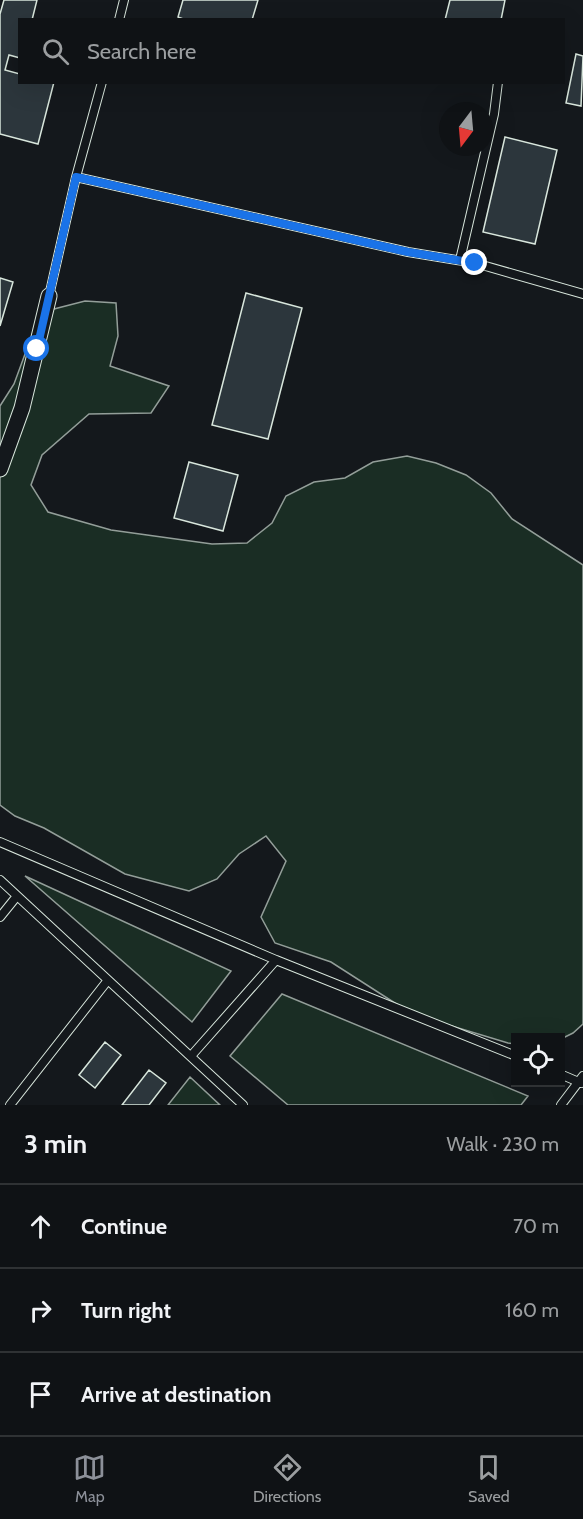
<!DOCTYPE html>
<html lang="en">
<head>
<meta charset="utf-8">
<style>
	:root { --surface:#0f1215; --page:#1d2022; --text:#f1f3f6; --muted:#9b9ea0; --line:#2f3234; --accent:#8c9099 }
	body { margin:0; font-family:Cabin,sans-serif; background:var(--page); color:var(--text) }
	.controls { position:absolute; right:18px; bottom:18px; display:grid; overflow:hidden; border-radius:0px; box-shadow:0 6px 24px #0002 }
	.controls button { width:54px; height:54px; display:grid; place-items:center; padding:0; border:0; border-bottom:2px solid var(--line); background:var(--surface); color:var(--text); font:30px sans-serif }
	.compass { position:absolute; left:439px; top:102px; width:54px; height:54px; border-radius:50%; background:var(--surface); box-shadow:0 6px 24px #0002; rotate:196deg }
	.stop { position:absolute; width:18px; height:18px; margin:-14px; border:4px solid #1a73e8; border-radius:50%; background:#fff }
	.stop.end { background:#1a73e8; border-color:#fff; box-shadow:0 2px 6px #0008 }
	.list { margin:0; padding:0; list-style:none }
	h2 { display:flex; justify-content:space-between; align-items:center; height:78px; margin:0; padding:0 24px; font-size:26px }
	h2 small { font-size:20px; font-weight:400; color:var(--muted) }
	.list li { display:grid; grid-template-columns:39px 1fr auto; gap:18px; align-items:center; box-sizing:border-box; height:84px; padding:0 24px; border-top:2px solid var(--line) }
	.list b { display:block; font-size:22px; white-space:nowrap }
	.list em { font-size:20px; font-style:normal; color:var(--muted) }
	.icon { flex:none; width:33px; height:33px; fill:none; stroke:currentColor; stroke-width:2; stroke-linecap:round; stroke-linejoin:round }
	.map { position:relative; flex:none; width:583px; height:1105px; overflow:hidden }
	.search { position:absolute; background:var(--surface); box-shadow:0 6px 24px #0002; left:18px; right:18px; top:18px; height:66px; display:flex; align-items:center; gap:15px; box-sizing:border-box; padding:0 21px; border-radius:0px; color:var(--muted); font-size:22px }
	.sheet { height:330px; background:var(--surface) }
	nav { display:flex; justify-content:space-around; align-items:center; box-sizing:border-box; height:84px; border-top:2px solid var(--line); background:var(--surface); font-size:16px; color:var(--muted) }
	nav a { display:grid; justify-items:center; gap:3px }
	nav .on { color:var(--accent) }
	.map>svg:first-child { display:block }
	.green { fill:#1a2d24; stroke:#939e99; stroke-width:1.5 }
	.building { fill:#2c363c; stroke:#d8e6dc; stroke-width:1.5 }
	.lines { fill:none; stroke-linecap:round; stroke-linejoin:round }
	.lane-casing { stroke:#d8e6dc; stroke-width:10 }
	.street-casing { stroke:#d8e6dc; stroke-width:17 }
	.lane { stroke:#14181c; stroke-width:8 }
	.street { stroke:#14181c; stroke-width:15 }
	.route { stroke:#1a73e8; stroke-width:8 }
</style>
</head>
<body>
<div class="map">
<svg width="583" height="1105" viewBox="0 0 583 1105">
	<rect width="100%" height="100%" fill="#14181c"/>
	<path class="green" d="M 85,301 L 116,303 L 118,336 L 110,366 L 169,386 L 151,413 L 89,414 L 42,455 L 31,485 L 48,512 L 111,530 L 212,544 L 247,543 L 272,523 L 286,496 L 314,482 L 345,478 L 373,462 L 407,456 L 436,463 L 466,475 L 491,493 L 512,519 L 583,565 L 583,1024 L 573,1033 L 561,1039 L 516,1038 L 515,1044 L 508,1043 L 412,1014 L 331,962 L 275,943 L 261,917 L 286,861 L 266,836 L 239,854 L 217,879 L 189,891 L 125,874 L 44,828 L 15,816 L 0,805 L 0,406 L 14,384 L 35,327 L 54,309 Z
		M 25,876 L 231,971 L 192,1022 Z
		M 282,994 L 528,1096 L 521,1105 L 288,1105 L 230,1056 Z
		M 190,1077 L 220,1105 L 168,1105 Z"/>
	<path class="building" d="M 4,0 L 37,0 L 32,20 L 20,20 L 20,58 L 9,55 L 5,70 L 20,74 L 20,82 L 54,82 L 38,144 L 0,134 L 0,14 Z
		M 183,0 L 258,0 L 252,20 L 186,20 L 178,17 Z
		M 450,0 L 505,0 L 501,20 L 445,20 Z
		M 576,54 L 583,56 L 581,106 L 566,103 Z
		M 505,137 L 557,150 L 535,244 L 483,232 Z
		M 0,278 L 13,282 L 0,326 Z
		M 246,293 L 302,308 L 268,439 L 212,425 Z
		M 189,462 L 238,475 L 223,531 L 174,518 Z
		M 105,1042 L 121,1055 L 95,1088 L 79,1075 Z
		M 149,1070 L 166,1083 L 149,1105 L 122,1105 Z"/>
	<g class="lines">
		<g class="lane-casing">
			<path id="lane" d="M 119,20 L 124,0
				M 76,177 L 408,252 L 475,263 L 583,294
				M 460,260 L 494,114 L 498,82
				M 49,296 L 76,177 L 102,82
				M 0,842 L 276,960 L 516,1056
				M 0,880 L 243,1105
				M 0,917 L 17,896
				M 191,1056 L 276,960
				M 560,1074 L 581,1083
				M 10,1105 L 108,980
				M 561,1105 L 583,1076"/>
		</g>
		<g class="street-casing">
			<path id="street" d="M 0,469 L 22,408 L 49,296"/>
		</g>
		<use href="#lane" class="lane"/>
		<use href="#street" class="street"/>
	</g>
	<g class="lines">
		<path class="route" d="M 37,349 L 76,177 L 408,252 L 475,263"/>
	</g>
</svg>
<div class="controls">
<button><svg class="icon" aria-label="locate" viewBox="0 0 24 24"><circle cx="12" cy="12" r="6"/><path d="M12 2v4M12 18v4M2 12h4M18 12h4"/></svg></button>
</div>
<svg class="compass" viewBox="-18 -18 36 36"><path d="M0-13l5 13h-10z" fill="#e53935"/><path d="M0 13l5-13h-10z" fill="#9b9ea0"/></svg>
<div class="stop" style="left:37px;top:349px"></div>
<div class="stop end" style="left:475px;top:263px"></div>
<div class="search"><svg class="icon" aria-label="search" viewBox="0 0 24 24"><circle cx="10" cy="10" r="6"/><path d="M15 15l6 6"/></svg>Search here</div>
</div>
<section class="sheet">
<h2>3 min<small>Walk · 230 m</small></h2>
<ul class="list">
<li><svg class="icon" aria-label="ahead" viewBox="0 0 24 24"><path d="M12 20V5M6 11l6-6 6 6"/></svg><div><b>Continue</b></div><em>70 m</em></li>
<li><svg class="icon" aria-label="right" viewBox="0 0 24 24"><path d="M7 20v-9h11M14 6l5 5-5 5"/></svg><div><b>Turn right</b></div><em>160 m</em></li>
<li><svg class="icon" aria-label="arrive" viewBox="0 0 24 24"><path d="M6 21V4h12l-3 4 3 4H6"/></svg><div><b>Arrive at destination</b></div></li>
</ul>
</section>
<nav>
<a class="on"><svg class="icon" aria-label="map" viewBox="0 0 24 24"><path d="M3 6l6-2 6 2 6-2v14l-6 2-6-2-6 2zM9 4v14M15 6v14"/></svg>Map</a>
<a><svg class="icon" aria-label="directions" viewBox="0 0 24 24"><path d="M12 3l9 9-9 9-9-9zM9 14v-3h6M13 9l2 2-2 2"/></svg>Directions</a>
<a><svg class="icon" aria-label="saved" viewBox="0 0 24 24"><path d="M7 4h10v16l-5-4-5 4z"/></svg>Saved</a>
</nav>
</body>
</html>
